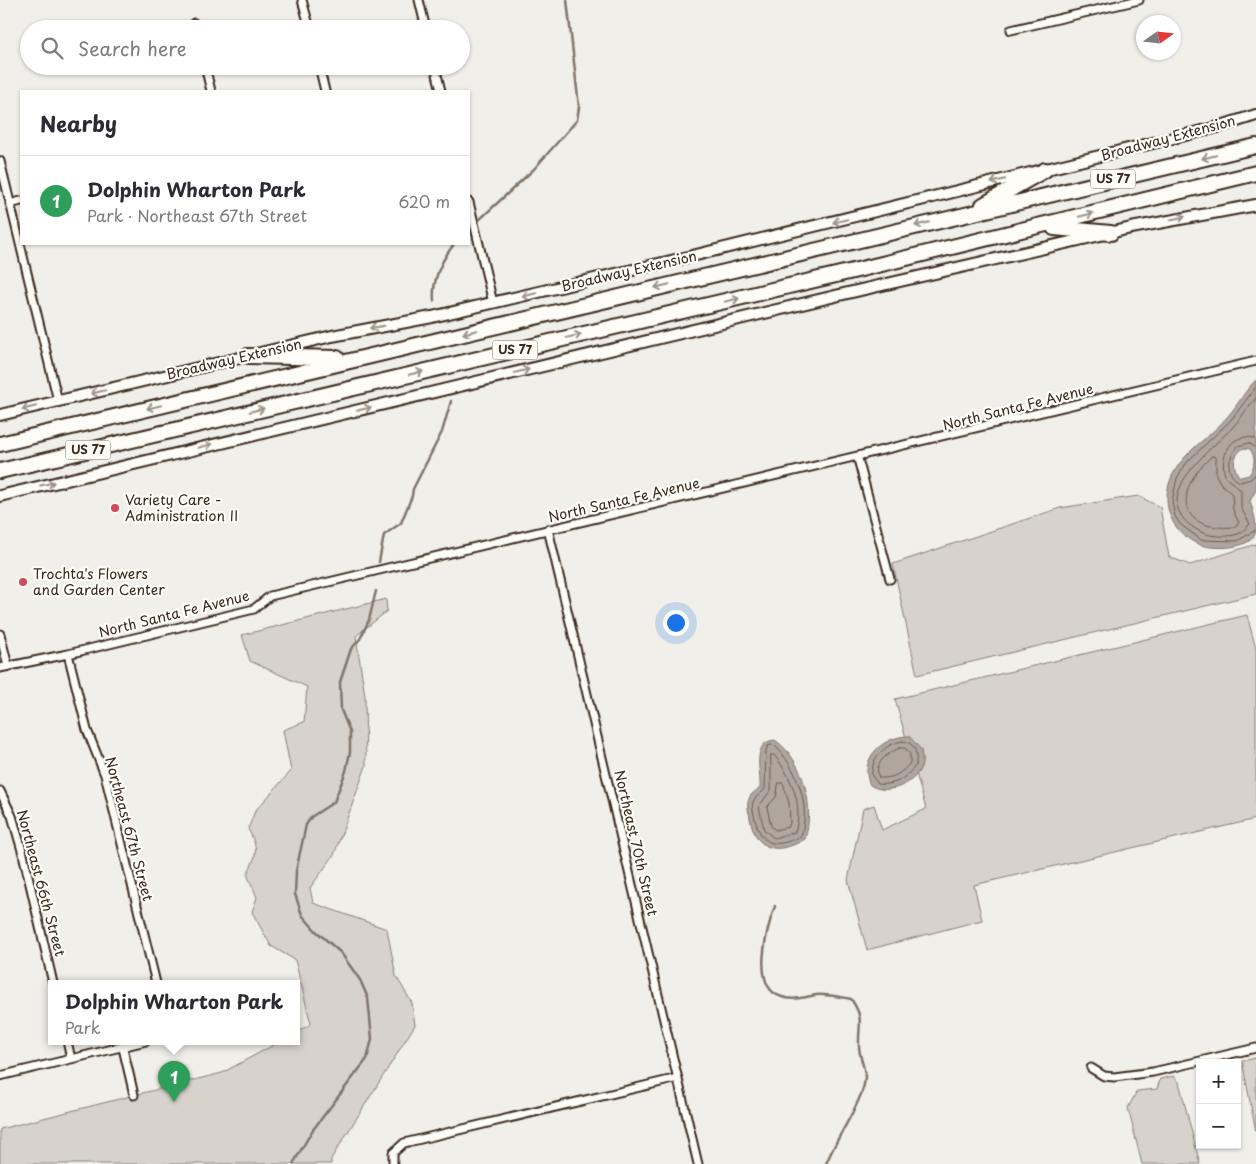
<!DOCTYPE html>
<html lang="en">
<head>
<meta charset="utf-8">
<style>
	:root { --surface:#fff; --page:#f7f7f7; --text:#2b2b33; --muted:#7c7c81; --line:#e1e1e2; --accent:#ea580c }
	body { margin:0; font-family:"Playpen Sans",sans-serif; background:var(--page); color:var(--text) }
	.controls { position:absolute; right:15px; bottom:15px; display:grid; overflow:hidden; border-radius:0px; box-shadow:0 1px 4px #0004 }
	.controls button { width:45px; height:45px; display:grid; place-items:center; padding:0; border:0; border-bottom:1px solid var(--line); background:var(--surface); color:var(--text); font:25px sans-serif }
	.compass { position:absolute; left:1136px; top:15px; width:45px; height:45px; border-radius:50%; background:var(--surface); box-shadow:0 1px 4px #0004; rotate:76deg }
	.you { position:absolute; left:675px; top:622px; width:18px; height:18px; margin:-12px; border:4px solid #fff; border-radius:50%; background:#1a73e8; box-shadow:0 0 0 8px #1a73e833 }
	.badge { display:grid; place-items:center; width:32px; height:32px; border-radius:50%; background:var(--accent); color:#fff; font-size:16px; font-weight:700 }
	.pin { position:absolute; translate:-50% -41px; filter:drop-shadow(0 1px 2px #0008) }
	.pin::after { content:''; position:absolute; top:26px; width:18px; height:15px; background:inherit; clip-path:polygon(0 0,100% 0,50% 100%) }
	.popup { position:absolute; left:48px; top:980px; width:252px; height:65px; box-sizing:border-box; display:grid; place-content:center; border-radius:0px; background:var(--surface); filter:drop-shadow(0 1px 4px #0005); font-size:16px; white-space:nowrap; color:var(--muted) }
	.popup b { font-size:19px; color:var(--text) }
	.popup::after { content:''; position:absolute; left:50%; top:100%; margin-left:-10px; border:10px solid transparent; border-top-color:var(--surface) }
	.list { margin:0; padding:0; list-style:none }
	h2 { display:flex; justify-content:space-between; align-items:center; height:65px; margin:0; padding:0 20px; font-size:21px }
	h2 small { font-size:16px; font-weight:400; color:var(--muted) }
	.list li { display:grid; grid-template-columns:32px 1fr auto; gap:15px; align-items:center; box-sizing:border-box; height:90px; padding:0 20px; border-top:1px solid var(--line) }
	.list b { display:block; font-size:19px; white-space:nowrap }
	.list p { margin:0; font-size:16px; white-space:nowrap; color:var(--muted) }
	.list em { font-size:16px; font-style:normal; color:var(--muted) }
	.icon { flex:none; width:28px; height:28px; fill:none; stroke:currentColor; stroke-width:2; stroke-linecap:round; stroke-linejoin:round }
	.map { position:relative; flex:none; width:1256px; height:1164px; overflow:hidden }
	.search { position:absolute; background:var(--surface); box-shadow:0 1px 4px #0004; left:20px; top:20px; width:450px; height:55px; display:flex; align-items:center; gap:12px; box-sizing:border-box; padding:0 18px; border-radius:28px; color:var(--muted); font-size:19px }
	.panel { position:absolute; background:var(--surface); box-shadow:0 1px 4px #0004; left:20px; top:90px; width:450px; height:155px; border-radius:0px }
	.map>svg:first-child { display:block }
	.green { fill:#d7d2cc; stroke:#897e75 }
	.water { fill:#aea69f; stroke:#80746b; fill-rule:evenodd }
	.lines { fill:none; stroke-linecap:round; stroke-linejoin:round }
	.shore { stroke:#695c52; stroke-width:1 }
	.stream { stroke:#80746b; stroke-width:2.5 }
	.minor-casing { stroke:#3b2a1e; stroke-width:11 }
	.secondary-casing { stroke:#3b2a1e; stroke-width:14 }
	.motorway-casing { stroke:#3b2a1e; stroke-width:18 }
	.minor { stroke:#fdfcf7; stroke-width:7 }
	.secondary { stroke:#fdfcf7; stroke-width:10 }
	.motorway { stroke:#fdfcf7; stroke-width:14 }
	.oneway { stroke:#9c938a }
	.poi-dot { fill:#d1495b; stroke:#fdfcf7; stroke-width:2 }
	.labels { text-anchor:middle; stroke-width:4.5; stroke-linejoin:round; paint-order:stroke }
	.shield { fill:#fdfcf7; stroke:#75695f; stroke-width:1 }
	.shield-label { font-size:12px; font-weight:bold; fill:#3b2a1e }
	.street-label { font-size:14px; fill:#3b2a1e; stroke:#fdfcf7 }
	.poi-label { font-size:14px; fill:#3b2a1e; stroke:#fdfcf7; text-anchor:start }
</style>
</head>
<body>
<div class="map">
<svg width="1256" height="1164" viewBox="0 0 1256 1164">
	<rect width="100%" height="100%" fill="#f1efea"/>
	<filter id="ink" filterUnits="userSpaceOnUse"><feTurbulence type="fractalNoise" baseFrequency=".02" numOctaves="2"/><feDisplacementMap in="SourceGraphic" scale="10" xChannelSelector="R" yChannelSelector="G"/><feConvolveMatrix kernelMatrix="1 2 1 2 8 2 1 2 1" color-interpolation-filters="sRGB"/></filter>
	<g filter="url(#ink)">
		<path class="green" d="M 1138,496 L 1160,507 L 1169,557 L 1190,565 L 1256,544 L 1256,594 L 917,675 L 893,564 L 1060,508 Z
			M 386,599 L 387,611 L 356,636 L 365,696 L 366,766 L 334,855 L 310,888 L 313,903 L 387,929 L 396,976 L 412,1003 L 415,1025 L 331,1159 L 331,1164 L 0,1164 L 0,1129 L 222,1073 L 281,1041 L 296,1041 L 297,1032 L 311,1024 L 295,960 L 271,946 L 252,912 L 257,897 L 247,874 C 257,855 259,849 248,829 L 255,811 L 291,771 L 283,730 L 304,722 L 307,687 L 250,661 L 242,635 Z
			M 1247,615 L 1256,649 L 1256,819 L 974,885 L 982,920 L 867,950 L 848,880 L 863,809 L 874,805 L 882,830 L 926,809 L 895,699 Z
			M 1256,1058 L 1256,1132 L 1242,1061 Z
			M 1174,1076 L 1179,1082 L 1200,1164 L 1142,1164 L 1128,1108 L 1137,1091 L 1157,1089 L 1160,1079 Z"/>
		<path class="water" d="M 1256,380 L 1256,490 L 1250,501 C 1253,511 1256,519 1256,531 C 1253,550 1212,550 1198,544 C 1170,532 1159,501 1173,474 C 1186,449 1211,437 1228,416 C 1238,405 1245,390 1256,380 ZM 1244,448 L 1250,449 C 1256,458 1255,466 1249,475 L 1240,477 C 1232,468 1232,455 1244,448 Z
			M 909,736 L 921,750 C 922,755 923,762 921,767 C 914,785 886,796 870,785 C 858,759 883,736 909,736 Z
			M 775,740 C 804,760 815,807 805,839 C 778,855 756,852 750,818 C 749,812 746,805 749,799 C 750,794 756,791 760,788 C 761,771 751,742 775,740 Z"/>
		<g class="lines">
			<path class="shore" d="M 1256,387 L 1231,420 L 1187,462 L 1177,478 L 1172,502 L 1175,516 L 1180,524 L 1201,540 L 1237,541 L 1256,530
				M 1256,398 C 1247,407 1241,419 1232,428 C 1207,453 1142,502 1201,532 C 1210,537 1233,538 1242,532 C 1245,530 1247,526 1250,524 L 1241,508 L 1241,490 L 1226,478 C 1217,458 1232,429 1256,439
				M 1256,448 L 1249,443 L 1238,446 C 1228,458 1224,474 1240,482 L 1251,479 L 1256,473
				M 1212,456 L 1216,457 L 1216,475 L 1221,484 L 1232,494 L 1233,510 L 1239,523 L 1234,527 C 1175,532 1174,488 1212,456 Z
				M 903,741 C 916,742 917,755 916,765 C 906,778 895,786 878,784 L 872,776 C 871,757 885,744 903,741 Z
				M 774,745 C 797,766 811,806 801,836 C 774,850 760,845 754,815 C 753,810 751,804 754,800 C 757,795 762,793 765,789 L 766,750 L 768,746 Z
				M 899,748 L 905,748 L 910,754 L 910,763 C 902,773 893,779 879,778 C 873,763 887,754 899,748 Z
				M 771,755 L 774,755 C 791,775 804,806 795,832 L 774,838 L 764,830 L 759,806 L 771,790 Z
				M 779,783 L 783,783 L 789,803 L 790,823 L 788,827 L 775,830 L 771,826 L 767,807 L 776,797 Z"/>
			<path class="stream" d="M 478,221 L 534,169 L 577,120 L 579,107 L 567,0
				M 469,226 L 470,225
				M 434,301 C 432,280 441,261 454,244
				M 379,562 L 384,535 L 401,523 L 412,496 L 413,489 L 442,432 L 451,401
				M 775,906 C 767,928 750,988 782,997 C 793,1001 805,997 816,995 C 828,994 839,997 851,999 C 865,1019 858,1024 859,1046 C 859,1057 865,1066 865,1077 C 865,1099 835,1139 826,1164
				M 293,1164 L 312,1131 L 367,1059 L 372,1039 L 368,998 L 360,980 L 341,953 L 316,931 L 302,915 L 295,894 L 296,871 L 306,825 L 311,817 L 334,802 L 346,771 L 350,752 L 350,732 L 341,710 L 340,682 L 351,649 L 360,639 L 369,620 L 376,591"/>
			<g class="minor-casing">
				<path id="minor" d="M 302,0 L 310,29
					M 419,0 L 426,29
					M 194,23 L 195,29
					M 1011,30 L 1139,0
					M 205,66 L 211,91
					M 319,66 L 325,91
					M 435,66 L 441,91
					M 0,161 L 58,401
					M 469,202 L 493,303
					M 10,204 L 21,201
					M 858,459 L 890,579
					M 548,529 L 698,1164
					M 0,634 L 8,666
					M 68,654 L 87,730 L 105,775 L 156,983
					M 0,668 L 68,654 L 254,609 L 270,596 C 599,519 928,442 1256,361
					M 0,791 L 12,816 L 23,854 L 53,983
					M 67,1041 L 71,1059
					M 123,1048 L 134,1095
					M 1091,1068 L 1104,1076 L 1114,1077 L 1153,1072 L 1256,1048
					M 0,1076 L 146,1041
					M 393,1164 L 393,1153 L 404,1143 L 678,1078"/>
			</g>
			<g class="secondary-casing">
				<path id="secondary" d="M 0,415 L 332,336 L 432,317 L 688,257 L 1218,127 L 1256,115
					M 0,496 L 852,292 L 1131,228 L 1256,205"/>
			</g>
			<g class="motorway-casing">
				<path id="motorway" d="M 983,205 L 1045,170
					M 1054,228 L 1111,233
					M 248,356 L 337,358
					M 0,444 L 1256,146
					M 0,471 L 853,271 L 1256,173"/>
			</g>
			<use href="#minor" class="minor"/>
			<use href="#secondary" class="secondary"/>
			<use href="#motorway" class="motorway"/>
		</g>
		<defs><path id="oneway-shaft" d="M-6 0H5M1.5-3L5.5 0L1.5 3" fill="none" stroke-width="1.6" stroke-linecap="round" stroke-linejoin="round" transform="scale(1.25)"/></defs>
		<g class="oneway">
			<use href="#oneway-shaft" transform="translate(1209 157) rotate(167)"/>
			<use href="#oneway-shaft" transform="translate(998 181) rotate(166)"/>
			<use href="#oneway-shaft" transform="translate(1086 215) rotate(-14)"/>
			<use href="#oneway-shaft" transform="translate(1178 218) rotate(-12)"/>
			<use href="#oneway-shaft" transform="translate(840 221) rotate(166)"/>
			<use href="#oneway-shaft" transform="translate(922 224) rotate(167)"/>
			<use href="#oneway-shaft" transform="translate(662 286) rotate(167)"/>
			<use href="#oneway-shaft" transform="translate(529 295) rotate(167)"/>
			<use href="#oneway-shaft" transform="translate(732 300) rotate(-13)"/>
			<use href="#oneway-shaft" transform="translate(377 327) rotate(171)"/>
			<use href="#oneway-shaft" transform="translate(470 332) rotate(167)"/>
			<use href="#oneway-shaft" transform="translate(574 336) rotate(-13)"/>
			<use href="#oneway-shaft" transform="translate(522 371) rotate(-13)"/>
			<use href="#oneway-shaft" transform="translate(416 373) rotate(-13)"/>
			<use href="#oneway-shaft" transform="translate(98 392) rotate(167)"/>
			<use href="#oneway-shaft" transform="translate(154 407) rotate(166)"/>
			<use href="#oneway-shaft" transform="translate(29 408) rotate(167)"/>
			<use href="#oneway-shaft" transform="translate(364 409) rotate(-13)"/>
			<use href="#oneway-shaft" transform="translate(257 410) rotate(-13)"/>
			<use href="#oneway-shaft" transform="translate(205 446) rotate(-14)"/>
			<use href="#oneway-shaft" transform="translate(47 484) rotate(-13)"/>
		</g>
	</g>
	<g class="poi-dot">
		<circle cx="115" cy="508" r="5"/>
		<circle cx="23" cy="582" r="5"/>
	</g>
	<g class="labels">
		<g class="shield">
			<rect x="1090.5" y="169.5" width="45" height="19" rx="4"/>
			<rect x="492.5" y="340.5" width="45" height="19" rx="4"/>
			<rect x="65.5" y="440.5" width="45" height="19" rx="4"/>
		</g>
		<g class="shield-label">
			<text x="1113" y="183">US 77</text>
			<text x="515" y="354">US 77</text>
			<text x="88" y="454">US 77</text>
		</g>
		<g class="street-label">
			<text transform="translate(1168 138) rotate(-15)" y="5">Broadway Extension</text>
			<text transform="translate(629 271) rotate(-13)" y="5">Broadway Extension</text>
			<text transform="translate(234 359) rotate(-13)" y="5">Broadway Extension</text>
			<text transform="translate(1018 407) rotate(-14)" y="5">North Santa Fe Avenue</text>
			<text transform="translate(624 500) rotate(-13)" y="5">North Santa Fe Avenue</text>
			<text transform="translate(174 614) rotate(-14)" y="5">North Santa Fe Avenue</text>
			<text transform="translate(129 829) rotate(75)" y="5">Northeast 67th Street</text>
			<text transform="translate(636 843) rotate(77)" y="5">Northeast 70th Street</text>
			<text transform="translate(41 883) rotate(75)" y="5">Northeast 66th Street</text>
		</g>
		<g class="poi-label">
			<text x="125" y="505">Variety Care -<tspan x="125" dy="16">Administration II</tspan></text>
			<text x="33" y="579">Trochta's Flowers<tspan x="33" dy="16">and Garden Center</tspan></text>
		</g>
	</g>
</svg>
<div class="controls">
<button>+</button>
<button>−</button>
</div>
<svg class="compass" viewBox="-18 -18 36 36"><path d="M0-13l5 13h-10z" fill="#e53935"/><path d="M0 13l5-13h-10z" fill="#7c7c81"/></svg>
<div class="you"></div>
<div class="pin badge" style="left:174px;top:1102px;background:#2e9e5b">1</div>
<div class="popup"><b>Dolphin Wharton Park</b>Park</div>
<div class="search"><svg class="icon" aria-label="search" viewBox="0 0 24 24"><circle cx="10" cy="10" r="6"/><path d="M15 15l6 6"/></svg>Search here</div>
<section class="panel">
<h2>Nearby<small></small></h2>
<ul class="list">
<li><span class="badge" style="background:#2e9e5b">1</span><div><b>Dolphin Wharton Park</b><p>Park · Northeast 67th Street</p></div><em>620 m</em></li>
</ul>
</section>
</div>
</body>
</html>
